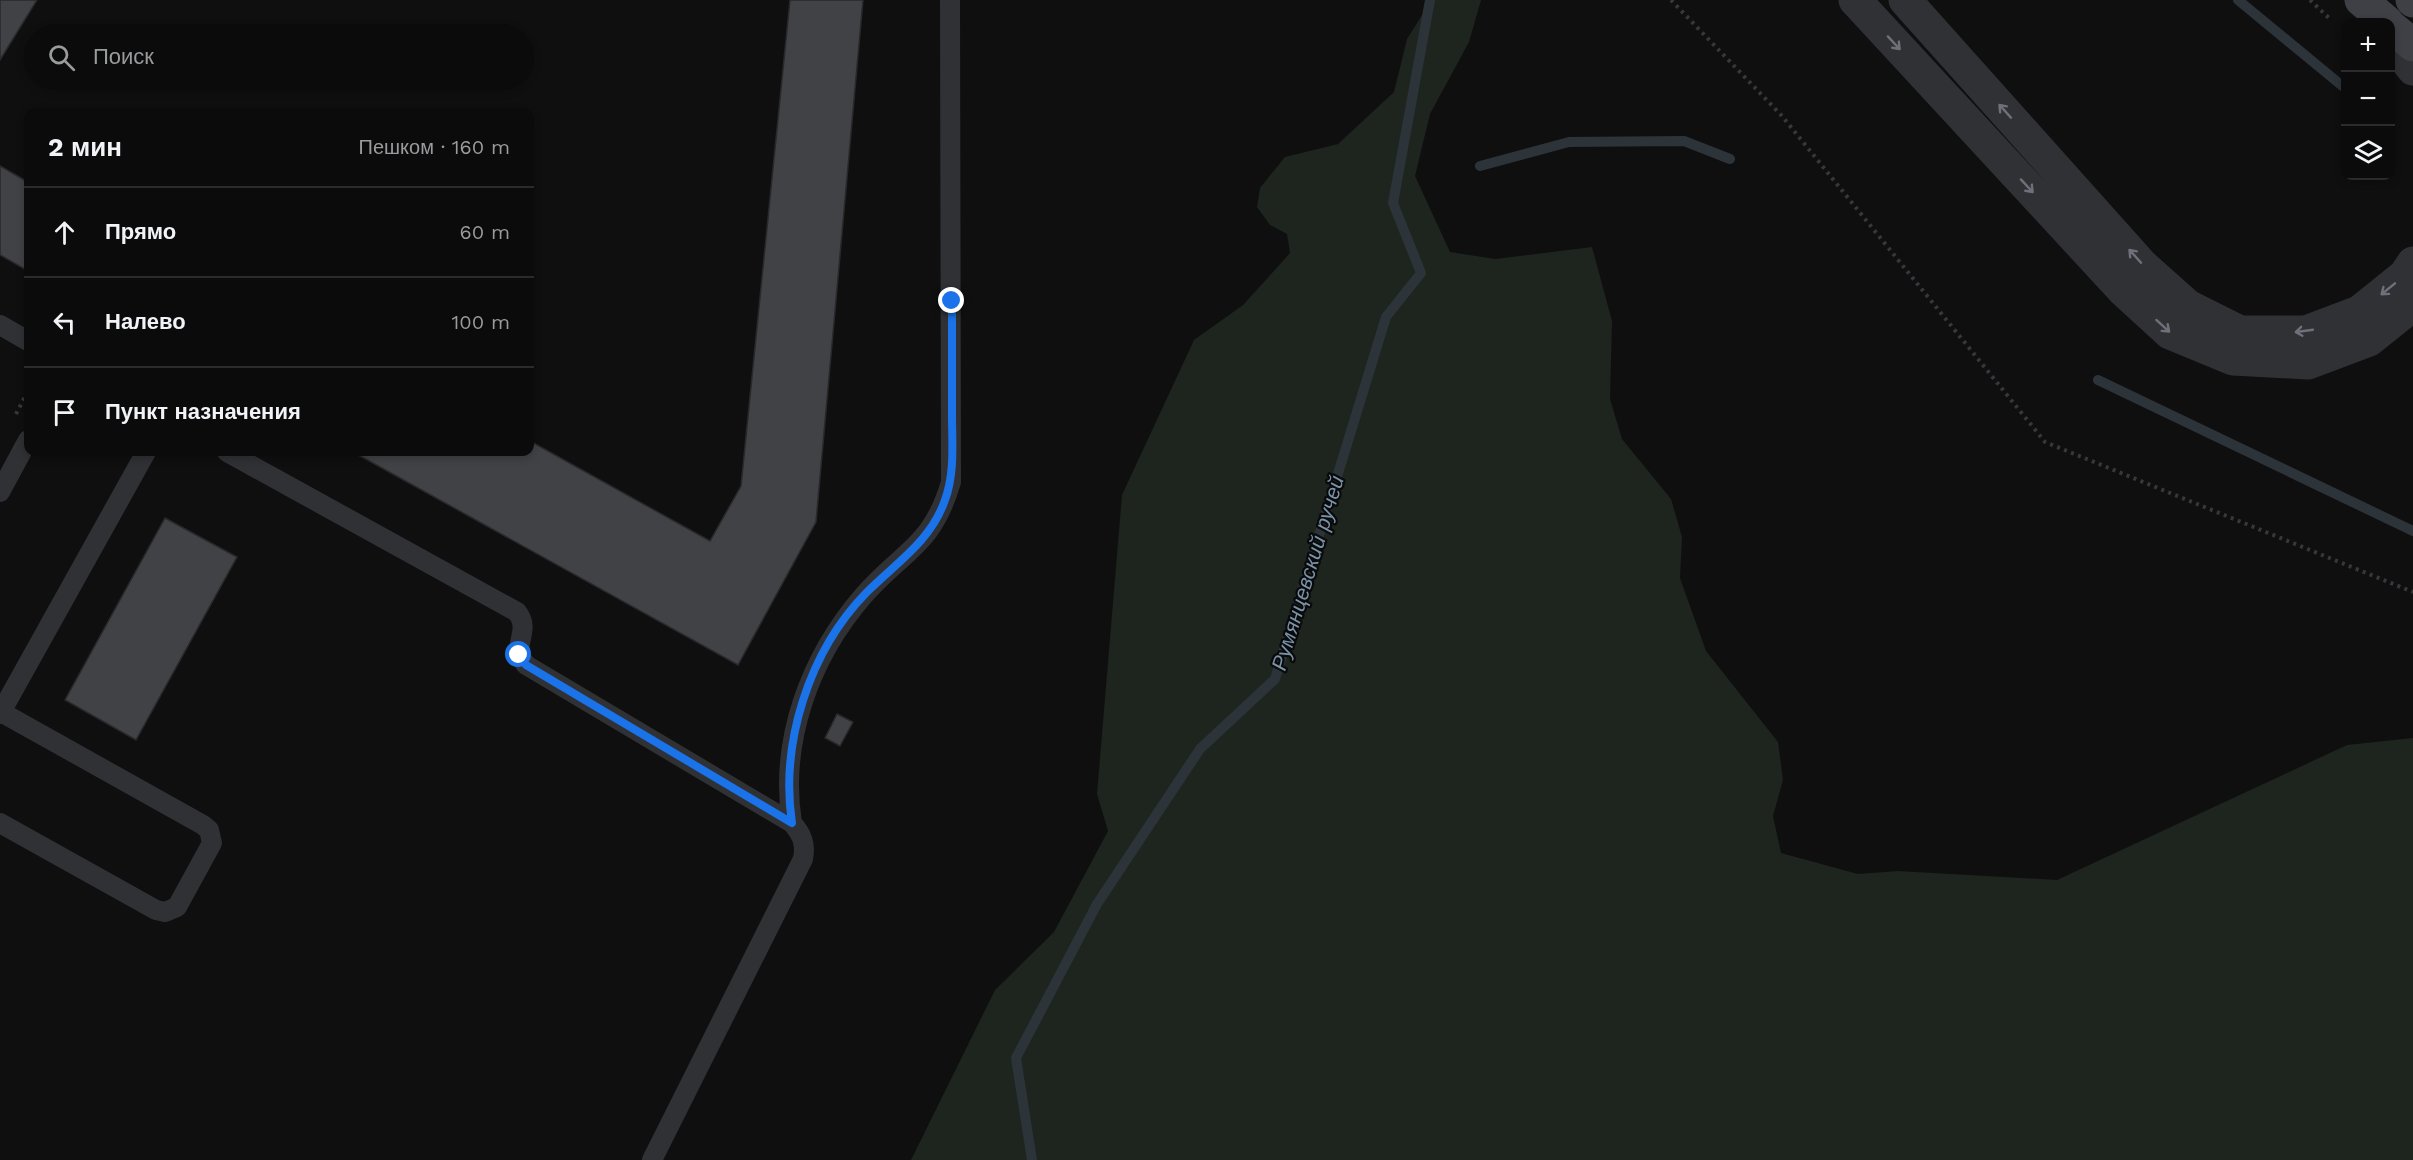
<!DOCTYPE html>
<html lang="ru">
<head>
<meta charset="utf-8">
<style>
	:root { --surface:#0b0b0c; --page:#19191a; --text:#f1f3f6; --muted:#9a9b9d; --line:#2b2b2d }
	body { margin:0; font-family:"Work Sans",sans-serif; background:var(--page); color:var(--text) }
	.controls { position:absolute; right:18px; top:18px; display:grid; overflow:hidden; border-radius:12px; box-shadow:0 3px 9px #0003 }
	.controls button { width:54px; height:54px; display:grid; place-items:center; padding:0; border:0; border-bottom:2px solid var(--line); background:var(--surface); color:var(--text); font:30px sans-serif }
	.stop { position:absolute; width:18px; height:18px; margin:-14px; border:4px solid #1a73e8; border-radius:50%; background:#fff }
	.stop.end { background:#1a73e8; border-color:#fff; box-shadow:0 2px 6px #0008 }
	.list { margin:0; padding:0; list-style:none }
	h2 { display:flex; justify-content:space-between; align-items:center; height:78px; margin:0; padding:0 24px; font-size:26px }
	h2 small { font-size:20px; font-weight:400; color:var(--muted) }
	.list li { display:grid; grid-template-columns:39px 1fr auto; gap:18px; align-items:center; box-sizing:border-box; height:90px; padding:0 24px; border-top:2px solid var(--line) }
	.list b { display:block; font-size:22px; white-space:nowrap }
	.list em { font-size:20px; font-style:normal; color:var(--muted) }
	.icon { flex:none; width:33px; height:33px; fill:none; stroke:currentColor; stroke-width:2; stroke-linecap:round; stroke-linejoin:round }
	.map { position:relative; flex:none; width:2413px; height:1160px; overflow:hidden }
	.search { position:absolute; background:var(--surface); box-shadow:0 3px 9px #0003; left:24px; top:24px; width:510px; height:66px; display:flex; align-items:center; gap:15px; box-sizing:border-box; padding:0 21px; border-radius:33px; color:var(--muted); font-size:22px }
	.panel { position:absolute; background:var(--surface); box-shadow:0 3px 9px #0003; left:24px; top:108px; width:510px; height:348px; border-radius:12px }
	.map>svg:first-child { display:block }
	.green { fill:#1e241e }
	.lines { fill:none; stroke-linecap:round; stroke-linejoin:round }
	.stream { stroke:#2c3339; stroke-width:10 }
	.building { fill:#404246; stroke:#29292c; stroke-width:1.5 }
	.path { stroke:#36383c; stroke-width:4; stroke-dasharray:3 4.5; stroke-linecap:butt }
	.lane { stroke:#303135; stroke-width:20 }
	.street { stroke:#303135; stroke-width:33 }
	.secondary { stroke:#3e4045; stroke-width:33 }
	.oneway { stroke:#6e7179 }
	.route { stroke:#1a73e8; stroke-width:8 }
	.labels { text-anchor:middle; stroke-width:4.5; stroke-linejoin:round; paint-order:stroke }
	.water-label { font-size:21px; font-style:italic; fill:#7a93a9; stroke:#0a0a0b }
</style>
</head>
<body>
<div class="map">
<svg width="2413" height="1160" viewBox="0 0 2413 1160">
	<rect width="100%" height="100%" fill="#0f0f10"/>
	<path class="green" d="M 1427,0 L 1481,0 L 1469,42 L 1430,114 L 1415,176 L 1450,252 L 1495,259 L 1592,247 L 1612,321 L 1610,399 L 1622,439 L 1671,499 L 1682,537 L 1680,578 L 1706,651 L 1778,742 L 1783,780 L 1773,816 L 1781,853 L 1858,874 L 1898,871 L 2057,880 L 2347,745 L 2413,738 L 2413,1160 L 911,1160 L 995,990 L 1054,932 L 1108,831 L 1097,794 L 1122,495 L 1194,340 L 1243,305 L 1290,253 L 1287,234 L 1270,225 L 1257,207 L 1260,188 L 1285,157 L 1338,144 L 1394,92 L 1407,39 L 1427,7 Z"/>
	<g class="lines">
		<path class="stream" d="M 2238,0 L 2346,89
			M 1480,166 L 1569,142 L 1684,141 L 1730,159
			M 2098,380 L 2413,531
			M 1032,1160 L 1016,1058 L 1097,904 L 1200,749 L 1275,679 L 1386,317 L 1421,273 L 1393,203 L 1430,0"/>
	</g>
	<path class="building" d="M 0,0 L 37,0 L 0,60 Z
		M 790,0 L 863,0 L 816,522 L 738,665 L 353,452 L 530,452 L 530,441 L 710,541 L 741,486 Z
		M 0,166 L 28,182 L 28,271 L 0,255 Z
		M 165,518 L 237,557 L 136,740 L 65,700 Z
		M 837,714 L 853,722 L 840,746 L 825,738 Z"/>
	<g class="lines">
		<path class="path" d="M 1671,0 L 1782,116 L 2045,442 L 2413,592
			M 2310,0 L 2330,19
			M 16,414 L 28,391"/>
		<path class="lane" d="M 0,325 L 28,341
			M 227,452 L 517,612 C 529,627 518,638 519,655 L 526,665 L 792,823 C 802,834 806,844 803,859 L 652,1160
			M 0,492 L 28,440
			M 0,714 L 146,452
			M 0,823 L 156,910 L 165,912 L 177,907 L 212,843 L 209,830 L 203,825 L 1,712
			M 792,823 C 779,741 810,657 864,595 C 903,550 932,547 951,482 L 950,0"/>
		<path class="street" d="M 1855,0 L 2123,290 L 2170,333 L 2233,359 L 2308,363 L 2369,340 L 2413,305
			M 1905,0 L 2142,265 L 2188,306 L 2240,332 L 2306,332 L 2359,312 L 2405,275 L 2413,263
			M 2390,40 L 2413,69"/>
		<path class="secondary" d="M 2361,0 L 2387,22
			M 2412,0 L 2413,1
			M 2390,26 L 2413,45"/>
	</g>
	<defs><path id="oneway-shaft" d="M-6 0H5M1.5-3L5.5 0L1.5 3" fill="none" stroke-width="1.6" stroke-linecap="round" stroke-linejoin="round" transform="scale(1.5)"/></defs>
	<g class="oneway">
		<use href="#oneway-shaft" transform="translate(1894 43) rotate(47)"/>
		<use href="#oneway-shaft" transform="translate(2005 111) rotate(-132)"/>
		<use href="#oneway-shaft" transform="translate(2027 186) rotate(47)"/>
		<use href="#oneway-shaft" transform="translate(2135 256) rotate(-132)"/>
		<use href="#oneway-shaft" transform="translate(2388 289) rotate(141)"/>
		<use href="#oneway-shaft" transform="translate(2163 326) rotate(42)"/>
		<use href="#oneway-shaft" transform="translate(2304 331) rotate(172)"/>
	</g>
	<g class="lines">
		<path class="route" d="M 519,655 L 526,665 L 792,823 C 780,743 809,651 867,592 C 896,563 931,541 945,500 C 955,473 952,443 952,415 C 952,377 952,339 952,301"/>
	</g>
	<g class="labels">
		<g class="water-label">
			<text transform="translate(1308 573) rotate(-73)" y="7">Румянцевский ручей</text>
		</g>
	</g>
</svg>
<div class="controls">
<button>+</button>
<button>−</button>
<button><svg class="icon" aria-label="layers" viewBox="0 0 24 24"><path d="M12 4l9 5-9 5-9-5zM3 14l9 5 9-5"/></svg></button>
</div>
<div class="stop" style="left:519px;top:655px"></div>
<div class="stop end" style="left:952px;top:301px"></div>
<div class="search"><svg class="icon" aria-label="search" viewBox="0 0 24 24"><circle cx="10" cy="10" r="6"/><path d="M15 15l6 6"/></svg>Поиск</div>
<section class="panel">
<h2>2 мин<small>Пешком · 160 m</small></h2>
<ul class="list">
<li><svg class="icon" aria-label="ahead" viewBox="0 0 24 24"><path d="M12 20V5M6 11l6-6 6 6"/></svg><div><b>Прямо</b></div><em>60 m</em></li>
<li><svg class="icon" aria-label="left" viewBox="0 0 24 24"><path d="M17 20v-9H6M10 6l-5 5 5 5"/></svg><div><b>Налево</b></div><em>100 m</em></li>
<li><svg class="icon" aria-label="arrive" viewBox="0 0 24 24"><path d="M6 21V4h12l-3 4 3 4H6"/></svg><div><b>Пункт назначения</b></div></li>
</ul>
</section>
</div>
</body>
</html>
